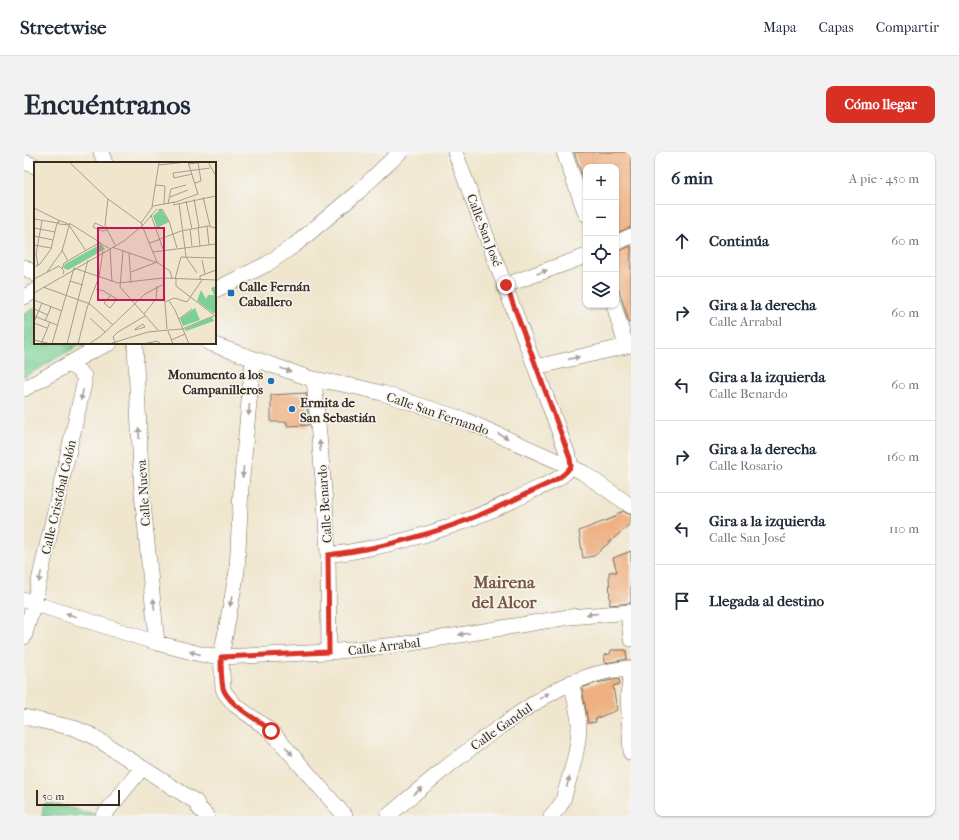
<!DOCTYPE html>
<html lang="es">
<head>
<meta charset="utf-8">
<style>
	:root { --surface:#fff; --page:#f2f2f3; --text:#1f2937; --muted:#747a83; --line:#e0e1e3; --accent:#d93025 }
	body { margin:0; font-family:"IM FELL French Canon",serif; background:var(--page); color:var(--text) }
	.controls { position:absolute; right:12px; top:12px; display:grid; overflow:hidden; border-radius:8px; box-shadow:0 1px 3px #0004 }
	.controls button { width:36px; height:36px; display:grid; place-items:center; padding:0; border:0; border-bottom:1px solid var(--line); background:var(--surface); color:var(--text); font:20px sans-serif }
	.scale { position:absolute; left:12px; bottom:10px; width:84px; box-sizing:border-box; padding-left:4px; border:2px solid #3b2a1e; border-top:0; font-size:11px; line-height:14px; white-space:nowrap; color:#3b2a1e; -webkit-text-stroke:3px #f6f6f2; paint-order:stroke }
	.stop { position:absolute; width:12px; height:12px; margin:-9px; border:3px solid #d93025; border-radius:50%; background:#fff }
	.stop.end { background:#d93025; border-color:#fff; box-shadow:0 1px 4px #0008 }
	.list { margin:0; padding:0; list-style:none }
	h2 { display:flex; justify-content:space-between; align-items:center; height:52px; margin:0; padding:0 16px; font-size:17px }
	h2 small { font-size:13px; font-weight:400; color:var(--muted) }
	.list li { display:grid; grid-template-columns:26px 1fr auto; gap:12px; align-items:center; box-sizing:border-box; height:72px; padding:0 16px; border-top:1px solid var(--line) }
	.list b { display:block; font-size:15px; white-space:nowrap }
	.list p { margin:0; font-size:13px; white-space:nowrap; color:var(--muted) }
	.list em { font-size:13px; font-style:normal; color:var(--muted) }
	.icon { flex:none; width:22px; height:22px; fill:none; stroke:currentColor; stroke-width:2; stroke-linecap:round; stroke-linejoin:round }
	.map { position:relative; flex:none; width:607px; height:664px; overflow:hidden; border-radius:8px }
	header { display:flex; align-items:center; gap:24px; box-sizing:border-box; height:56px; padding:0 20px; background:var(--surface); border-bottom:1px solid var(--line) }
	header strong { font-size:19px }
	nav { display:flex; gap:22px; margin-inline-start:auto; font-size:14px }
	.intro { display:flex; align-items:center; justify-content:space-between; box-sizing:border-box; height:96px; padding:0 24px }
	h1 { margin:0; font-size:28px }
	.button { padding:10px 18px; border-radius:8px; background:var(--accent); color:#fff; font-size:14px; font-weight:700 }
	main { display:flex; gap:24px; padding:0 24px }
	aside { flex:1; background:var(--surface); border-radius:8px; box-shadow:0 1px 3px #0004 }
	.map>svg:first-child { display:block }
	.green { fill:#7ad095; stroke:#5a7d5a }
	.building { fill:#eeb082 }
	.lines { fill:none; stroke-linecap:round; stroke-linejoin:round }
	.minor-casing { stroke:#7a6c5c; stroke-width:16 }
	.minor { stroke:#fff; stroke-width:15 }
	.oneway { fill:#a79f9a }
	.route { stroke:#d93025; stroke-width:5 }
	.poi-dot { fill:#1f6fb2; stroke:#f6f6f2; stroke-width:1.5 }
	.labels { text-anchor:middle; stroke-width:3; stroke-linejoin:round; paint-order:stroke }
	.street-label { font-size:13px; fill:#3b2a1e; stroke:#f6f6f2 }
	.poi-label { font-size:13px; font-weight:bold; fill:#3b2a1e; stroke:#f6f6f2; text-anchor:start }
	.district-label { font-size:17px; font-weight:bold; fill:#7a5941; stroke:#f6f6f2 }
	.inset-road { fill:none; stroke:#a89b88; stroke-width:1 }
	.view { fill:#c2185b; fill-opacity:0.15; stroke:#c2185b; stroke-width:2 }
	.inset-edge { fill:none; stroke:#3b2a1e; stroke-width:2 }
</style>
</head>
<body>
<header>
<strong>Streetwise</strong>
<nav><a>Mapa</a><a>Capas</a><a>Compartir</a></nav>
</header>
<div class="intro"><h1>Encuéntranos</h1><a class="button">Cómo llegar</a></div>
<main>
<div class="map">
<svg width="607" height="664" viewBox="0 0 607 664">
	<rect width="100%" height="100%" fill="#f6f6f2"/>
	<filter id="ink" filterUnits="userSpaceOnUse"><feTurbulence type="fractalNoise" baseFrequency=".025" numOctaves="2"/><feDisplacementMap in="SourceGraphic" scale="8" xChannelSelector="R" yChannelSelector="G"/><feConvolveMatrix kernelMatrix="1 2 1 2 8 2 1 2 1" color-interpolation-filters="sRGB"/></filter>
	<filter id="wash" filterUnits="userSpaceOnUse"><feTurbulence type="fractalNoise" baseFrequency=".012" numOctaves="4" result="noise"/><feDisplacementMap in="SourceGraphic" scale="16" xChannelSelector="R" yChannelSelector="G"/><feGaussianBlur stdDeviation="0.9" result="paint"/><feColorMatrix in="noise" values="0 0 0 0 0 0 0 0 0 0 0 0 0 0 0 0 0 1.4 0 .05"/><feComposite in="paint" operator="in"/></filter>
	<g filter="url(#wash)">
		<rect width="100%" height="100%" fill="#f0e6ce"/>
		<path class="green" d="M 11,156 L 11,191 L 68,191 L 63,195 L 55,193 L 0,225 L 0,162 Z
			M 20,650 L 71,662 L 69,664 L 18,664 Z"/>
		<g id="blocks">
			<path class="building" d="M 550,0 L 607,0 L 607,75 L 592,81 L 592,15 L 562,15 L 562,34 Z
				M 607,94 L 607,170 L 605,171 L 592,128 L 592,100 Z
				M 282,241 L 285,273 L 263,274 L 263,270 L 247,270 L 247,243 Z
				M 598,359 L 607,363 L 607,371 L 570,404 L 559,406 L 555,379 L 591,365 L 595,360 L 597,361 Z
				M 607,399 L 607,451 L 586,453 L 585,420 L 593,420 L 589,406 Z
				M 587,498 L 602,498 L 603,507 L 581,511 L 580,503 L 586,502 Z
				M 595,527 L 596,532 L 589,534 L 593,558 L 571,567 L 572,570 L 564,571 L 558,536 L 572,531 Z"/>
		</g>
	</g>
	<g filter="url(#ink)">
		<use href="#blocks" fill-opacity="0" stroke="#7a6c5c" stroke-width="1"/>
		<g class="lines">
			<g class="minor-casing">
				<path id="minor" d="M 77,0 L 81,11
					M 540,0 L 562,62
					M 0,10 L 11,14
					M 592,91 L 607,84
					M 0,115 L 11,122
					M 482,133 L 562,104
					M 191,138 L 243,112 L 272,92 L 334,40 L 376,0
					M 0,145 L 11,139
					M 590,153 L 602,194
					M 111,191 L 118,341 L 133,491
					M 185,191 L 285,226 L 333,235 L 358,241 L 441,268 L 558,320 L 607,354
					M 229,207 L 217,336 L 213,419 L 197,505 L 199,536 L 201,541 L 211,553 L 247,579 L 321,664
					M 512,215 L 607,193
					M 290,227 L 301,350 L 304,403 L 305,500
					M 0,237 L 66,200 L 86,191
					M 304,403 C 376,394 442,373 506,340 C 520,333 538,328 547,314 L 545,306 L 431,0
					M 0,448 L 133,491 L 176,502 L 197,505 L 305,500 L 344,496 L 381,492 L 545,465 L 607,460
					M 604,460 L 607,487
					M 0,485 L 10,451 L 60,232 L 60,224 L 46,211
					M 607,523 L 604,543 L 607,601
					M 0,565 L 50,576 L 67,583 L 172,650 L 175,656 L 183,664
					M 79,664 L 118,616
					M 364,664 C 400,633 437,602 476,575 C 517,545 554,520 607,516
					M 527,664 L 536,654 L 539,648 C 546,623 555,598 555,572 C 554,558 550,544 547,530"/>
			</g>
			<use href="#minor" class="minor"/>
		</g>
		<defs><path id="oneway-solid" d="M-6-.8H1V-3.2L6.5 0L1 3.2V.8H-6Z"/></defs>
		<g class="oneway">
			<use href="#oneway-solid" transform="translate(518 120) rotate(-20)"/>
			<use href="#oneway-solid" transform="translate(550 206) rotate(-13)"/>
			<use href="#oneway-solid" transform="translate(262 218) rotate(19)"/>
			<use href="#oneway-solid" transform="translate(58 243) rotate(103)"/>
			<use href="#oneway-solid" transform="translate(225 258) rotate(95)"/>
			<use href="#oneway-solid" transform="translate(115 281) rotate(-93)"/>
			<use href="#oneway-solid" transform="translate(479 284) rotate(24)"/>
			<use href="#oneway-solid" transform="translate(296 294) rotate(-95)"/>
			<use href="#oneway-solid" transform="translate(219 320) rotate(96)"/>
			<use href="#oneway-solid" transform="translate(16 425) rotate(103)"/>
			<use href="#oneway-solid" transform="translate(207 449) rotate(101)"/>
			<use href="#oneway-solid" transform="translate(130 452) rotate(-96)"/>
			<use href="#oneway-solid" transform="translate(568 462) rotate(175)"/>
			<use href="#oneway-solid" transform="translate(47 463) rotate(-162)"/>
			<use href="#oneway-solid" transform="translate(440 482) rotate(171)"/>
			<use href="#oneway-solid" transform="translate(171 501) rotate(-166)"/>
			<use href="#oneway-solid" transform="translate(520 544) rotate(-32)"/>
			<use href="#oneway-solid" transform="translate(265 599) rotate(49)"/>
			<use href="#oneway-solid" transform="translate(544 630) rotate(-76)"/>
			<use href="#oneway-solid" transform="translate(394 639) rotate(-40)"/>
		</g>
	</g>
	<g class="lines" filter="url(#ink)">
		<path class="route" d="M 247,579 C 234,567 204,553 199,536 C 197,526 197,515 197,505 L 305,500 L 304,403 C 376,394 441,373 506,340 C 520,333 538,328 547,314 L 546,306 L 482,133"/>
	</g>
	<g class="poi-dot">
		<rect x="203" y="137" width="8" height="8" rx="2"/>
		<circle cx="247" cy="229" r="4"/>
		<circle cx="268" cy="257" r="4"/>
	</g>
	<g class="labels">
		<g class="street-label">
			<text transform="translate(461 78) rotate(69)" y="5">Calle San José</text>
			<text transform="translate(414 261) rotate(19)" y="5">Calle San Fernando</text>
			<text transform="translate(119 341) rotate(-94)" y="5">Calle Nueva</text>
			<text transform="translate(34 345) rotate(-77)" y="5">Calle Cristóbal Colón</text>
			<text transform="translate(300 352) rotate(-94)" y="5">Calle Benardo</text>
			<text transform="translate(360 494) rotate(-7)" y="5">Calle Arrabal</text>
			<text transform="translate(477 574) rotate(-35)" y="5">Calle Gandul</text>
		</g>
		<g class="poi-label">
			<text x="215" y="139">Calle Fernán<tspan x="215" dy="15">Caballero</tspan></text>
			<text x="239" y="227" text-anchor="end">Monumento a los<tspan x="239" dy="15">Campanilleros</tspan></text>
			<text x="276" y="255">Ermita de<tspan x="276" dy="15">San Sebastián</tspan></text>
		</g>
		<g class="district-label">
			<text x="480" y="436">Mairena<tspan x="480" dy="20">del Alcor</tspan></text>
		</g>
	</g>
	<g transform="translate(10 10)">
		<rect width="182" height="182" fill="#f0e6ce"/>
		<path d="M 127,47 L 135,60 L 123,66 L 119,54 ZM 67,82 L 71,87 L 34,108 L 29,106 L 31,102 ZM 182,124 L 182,151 L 179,151 L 163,139 L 167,128 L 172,137 L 174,133 L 180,133 L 177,126 ZM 161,146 L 166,158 L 149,164 L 146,157 ZM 178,155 L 180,159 L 152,169 L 150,167 Z" fill="#7ad095"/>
		<path class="inset-road" d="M 35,0 L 74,37 L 107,61M 154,0 L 164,32M 174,0 L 182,14M 154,2 L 170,0M 124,3 L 153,0M 158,12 L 140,16 L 139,11 L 176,6M 161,21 L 167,19 L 164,0M 122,23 L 131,24 L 130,42M 136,35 L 154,28M 169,35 L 176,64M 74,37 L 71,63 L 81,83M 160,37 L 165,65M 152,39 L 158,67M 139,41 L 164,32M 145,41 L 152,95 L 163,111M 134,42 L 137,27 L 152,23M 139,43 L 182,34M 118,45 L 125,0M 0,46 L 26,59M 124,48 L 128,47 L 135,59 L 143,86M 117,53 L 129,87M 0,57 L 24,61M 24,59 L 27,59 L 36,63 L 25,62 ZM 35,61 L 67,81M 35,63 L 52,89M 109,63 L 123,47M 173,64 L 175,83M 164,65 L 166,84M 0,66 L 21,70M 72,66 L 61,61 L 59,65 L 68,69 L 73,68M 156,67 L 158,84M 0,74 L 19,78M 116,81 L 147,69 L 174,64 L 182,66M 0,83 L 17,86M 78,85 L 124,101 L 136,109 L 138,116M 76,86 L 78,120M 28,88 L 34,99M 89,89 L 86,125 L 124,168M 119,90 L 182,82M 95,91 L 97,121M 168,98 L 171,112M 4,104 L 2,92 L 8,59M 0,105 L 6,102 L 17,87 L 23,61M 28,107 L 30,101 L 65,81 L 75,86M 13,110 L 28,89 L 35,64M 97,110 L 123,100 L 107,61 L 119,44 L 141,40M 129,116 L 133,167M 0,117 L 25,104 L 30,109 L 29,112M 141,117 L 147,95 L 182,96M 142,117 L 142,124 L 180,153M 166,118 L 166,114 L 182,108M 36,119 L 49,123M 9,125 L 56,142 L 79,163M 62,127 L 70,129 L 71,130 L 83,137 L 76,146 L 70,141 L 77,133M 0,131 L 90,79 L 109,63M 0,138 L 28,149M 135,139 L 141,148 L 155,182M 131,140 L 140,136 L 153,140 L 168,118M 0,147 L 14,153M 110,152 L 122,137 L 123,124M 0,154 L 23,163M 56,156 L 71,170M 145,157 L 158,147M 11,159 L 17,145M 0,160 L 8,141M 0,161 L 13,166M 109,162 L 111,165 L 101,168 L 101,167 ZM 135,168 L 148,167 L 182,153M 134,169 L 139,182M 0,178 L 17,182M 137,178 L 151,172M 81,180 L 79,175 L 84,170 L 111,154M 7,182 L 16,160M 18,182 L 40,106 L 84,121 L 129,116 L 182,118M 33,182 L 54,98M 44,182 L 53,146 L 65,115 L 69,89M 55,182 L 67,174 L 111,132 L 130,122M 75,182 L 114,170 L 135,168M 109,182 L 123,179 L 127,182"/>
		<path class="view" d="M 64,66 L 130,66 L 130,138 L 64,138 Z"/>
		<rect width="182" height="182" class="inset-edge"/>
	</g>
</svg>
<div class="controls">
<button>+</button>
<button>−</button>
<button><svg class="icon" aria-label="locate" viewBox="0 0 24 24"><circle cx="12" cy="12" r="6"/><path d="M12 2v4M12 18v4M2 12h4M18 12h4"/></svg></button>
<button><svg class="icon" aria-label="layers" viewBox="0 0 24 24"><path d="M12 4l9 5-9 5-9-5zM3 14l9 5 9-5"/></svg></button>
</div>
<div class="scale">50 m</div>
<div class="stop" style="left:247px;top:579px"></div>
<div class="stop end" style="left:482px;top:133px"></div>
</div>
<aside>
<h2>6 min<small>A pie · 450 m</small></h2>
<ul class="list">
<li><svg class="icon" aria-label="ahead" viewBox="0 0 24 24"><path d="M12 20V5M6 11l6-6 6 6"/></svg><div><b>Continúa</b></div><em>60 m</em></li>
<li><svg class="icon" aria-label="right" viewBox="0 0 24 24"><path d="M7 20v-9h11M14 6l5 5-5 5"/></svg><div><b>Gira a la derecha</b><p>Calle Arrabal</p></div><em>60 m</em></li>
<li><svg class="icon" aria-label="left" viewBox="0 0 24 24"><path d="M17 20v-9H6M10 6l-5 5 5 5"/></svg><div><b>Gira a la izquierda</b><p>Calle Benardo</p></div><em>60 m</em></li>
<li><svg class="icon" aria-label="right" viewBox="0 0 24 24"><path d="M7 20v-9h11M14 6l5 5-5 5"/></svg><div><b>Gira a la derecha</b><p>Calle Rosario</p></div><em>160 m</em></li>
<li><svg class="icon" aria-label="left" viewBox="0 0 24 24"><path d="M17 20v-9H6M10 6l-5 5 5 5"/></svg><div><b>Gira a la izquierda</b><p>Calle San José</p></div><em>110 m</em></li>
<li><svg class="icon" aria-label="arrive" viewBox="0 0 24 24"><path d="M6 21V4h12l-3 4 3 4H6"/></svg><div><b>Llegada al destino</b></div></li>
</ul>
</aside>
</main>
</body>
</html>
